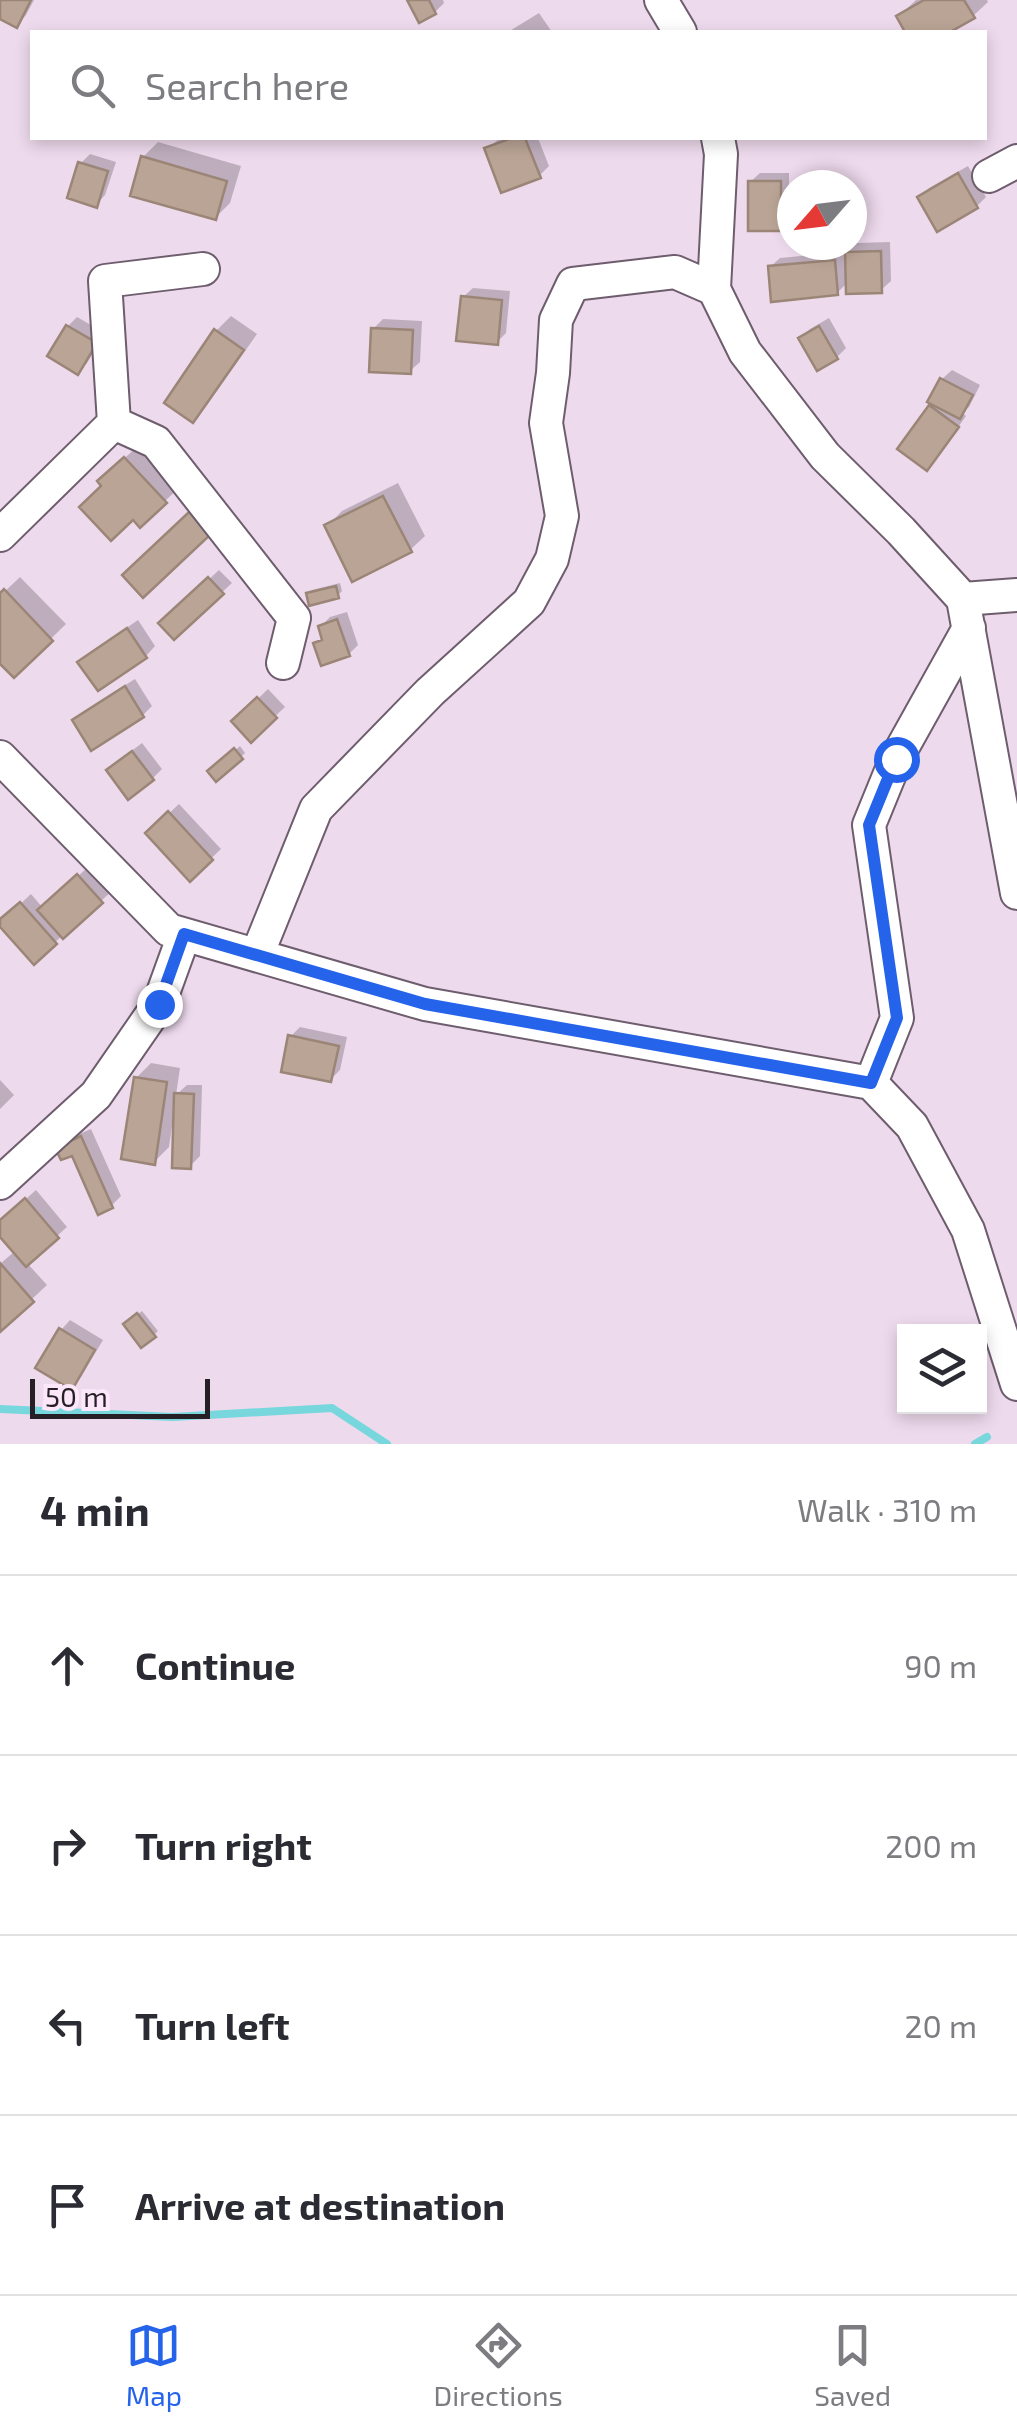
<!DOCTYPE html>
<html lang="en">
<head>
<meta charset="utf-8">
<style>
	:root { --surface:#fff; --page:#f2f2f3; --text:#2b2b33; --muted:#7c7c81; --line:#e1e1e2; --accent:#2563eb }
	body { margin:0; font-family:"Exo 2",sans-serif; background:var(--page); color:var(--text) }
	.controls { position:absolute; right:30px; bottom:30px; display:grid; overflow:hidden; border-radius:0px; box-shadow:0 5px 15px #0003 }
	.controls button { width:90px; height:90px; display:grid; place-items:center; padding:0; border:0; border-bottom:2px solid var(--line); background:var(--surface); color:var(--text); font:50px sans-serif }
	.compass { position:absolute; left:777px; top:170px; width:90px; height:90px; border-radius:50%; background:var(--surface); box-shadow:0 5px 15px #0003; rotate:242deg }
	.scale { position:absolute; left:30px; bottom:25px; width:180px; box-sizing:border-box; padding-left:10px; border:5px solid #261f25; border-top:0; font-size:28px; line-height:35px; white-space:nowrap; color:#261f25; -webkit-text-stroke:8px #fce7fa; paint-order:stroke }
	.stop { position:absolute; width:30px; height:30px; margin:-22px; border:8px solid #2563eb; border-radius:50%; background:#fff }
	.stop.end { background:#2563eb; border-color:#fff; box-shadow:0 2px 10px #0008 }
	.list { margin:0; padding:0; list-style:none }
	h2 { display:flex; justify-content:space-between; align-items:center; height:130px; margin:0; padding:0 40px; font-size:42px }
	h2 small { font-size:32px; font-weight:400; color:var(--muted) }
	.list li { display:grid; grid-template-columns:65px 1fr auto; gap:30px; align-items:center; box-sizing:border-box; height:180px; padding:0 40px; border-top:2px solid var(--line) }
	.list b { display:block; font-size:38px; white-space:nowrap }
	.list em { font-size:32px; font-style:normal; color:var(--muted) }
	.icon { flex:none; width:55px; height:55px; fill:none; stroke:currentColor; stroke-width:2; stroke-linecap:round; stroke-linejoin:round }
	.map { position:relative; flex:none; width:1017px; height:1444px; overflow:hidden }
	.search { position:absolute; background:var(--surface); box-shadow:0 5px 15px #0003; left:30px; right:30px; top:30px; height:110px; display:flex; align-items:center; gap:25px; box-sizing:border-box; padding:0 35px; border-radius:0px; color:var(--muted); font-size:38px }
	.sheet { height:850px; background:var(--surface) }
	nav { display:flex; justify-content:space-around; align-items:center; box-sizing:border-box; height:140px; border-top:2px solid var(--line); background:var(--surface); font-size:28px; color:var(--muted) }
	nav a { display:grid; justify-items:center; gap:5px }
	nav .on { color:var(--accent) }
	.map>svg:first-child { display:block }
	.shadow { fill:#0003 }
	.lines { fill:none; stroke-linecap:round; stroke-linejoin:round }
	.stream { stroke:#77d7dd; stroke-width:8 }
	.building { fill:#baa495; stroke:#9b8577; stroke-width:2.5 }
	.minor-casing { stroke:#6e5d6d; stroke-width:36 }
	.minor { stroke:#fff; stroke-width:32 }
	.route { stroke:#2563eb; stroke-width:12 }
</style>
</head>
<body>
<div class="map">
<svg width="1017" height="1444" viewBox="0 0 1017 1444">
	<rect width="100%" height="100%" fill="#eedaed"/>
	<path class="shadow" d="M 0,0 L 34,0 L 26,15 L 17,25 L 0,16 Z
		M 410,0 L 443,0 L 444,3 L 435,12 Z
		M 916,0 L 987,0 L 988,2 L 973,16 L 944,32 L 908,32 L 899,16 Z
		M 539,13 L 552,32 L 508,32 Z
		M 500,138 L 538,138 L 549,166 L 539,176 L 487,149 Z
		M 158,142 L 241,166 L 230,203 L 215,218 L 143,157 Z
		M 90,154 L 116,162 L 105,195 L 96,205 L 81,163 Z
		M 968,166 L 986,197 L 977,206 L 920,197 L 929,188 Z
		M 760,173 L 789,173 L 789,219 L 780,229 L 750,182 Z
		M 890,242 L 891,281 L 881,290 L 848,282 L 837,293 L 770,267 L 780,258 L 843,252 L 844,256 L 857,243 Z
		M 473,288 L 510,291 L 506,333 L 497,342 L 463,297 Z
		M 231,316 L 257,334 L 207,405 L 193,420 L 216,331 Z
		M 77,317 L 105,333 L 87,363 L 78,372 L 50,356 L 68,326 Z
		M 829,318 L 846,348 L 837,357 L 801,338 L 810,329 Z
		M 383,319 L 422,321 L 420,362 L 410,371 L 373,329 Z
		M 952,370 L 980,385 L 969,407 L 962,413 L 966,416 L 936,458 L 931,407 L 934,403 L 931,401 L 942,379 Z
		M 140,444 L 180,487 L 165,501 L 104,486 L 115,467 Z
		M 398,483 L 425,536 L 410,550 L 327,526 L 342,511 Z
		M 219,570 L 232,583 L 174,637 L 162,623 Z
		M 20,577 L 66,624 L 14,675 L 0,660 L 0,596 Z
		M 340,583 L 342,591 L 338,595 L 308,594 L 312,590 Z
		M 347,612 L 358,645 L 349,654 L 316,644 L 324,636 L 321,626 L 330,617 Z
		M 138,620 L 155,646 L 146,656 L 98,688 L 81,662 L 90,653 Z
		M 135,679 L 152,706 L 143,715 L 75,720 L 84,711 Z
		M 268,689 L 285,707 L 251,739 L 235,721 Z
		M 142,743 L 162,769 L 153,778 L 118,761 Z
		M 240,746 L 245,753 L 217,779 L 210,772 Z
		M 179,804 L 221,849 L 190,879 L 148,833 Z
		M 88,867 L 111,892 L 34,961 L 0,923 L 31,894 L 43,908 Z
		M 300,1027 L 347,1037 L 340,1070 L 330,1080 L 290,1037 Z
		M 151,1063 L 180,1068 L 176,1095 L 187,1085 L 202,1085 L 200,1156 L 190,1166 L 176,1120 L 173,1119 L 169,1147 L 154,1162 L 136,1078 Z
		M 0,1080 L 14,1095 L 0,1109 Z
		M 91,1129 L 121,1196 L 111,1206 L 68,1139 Z
		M 36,1190 L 67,1227 L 27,1263 L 47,1285 L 0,1329 L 0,1264 L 15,1251 L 0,1233 L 0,1222 Z
		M 142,1311 L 158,1331 L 154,1335 L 130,1320 Z
		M 70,1320 L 103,1340 L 81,1377 L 71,1387 L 61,1330 Z"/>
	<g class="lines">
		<path class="stream" d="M 0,1409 L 173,1417 L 332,1408 L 387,1444
			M 975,1444 L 987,1437"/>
	</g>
	<path class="building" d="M 0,0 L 31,0 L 17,28 L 0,19 Z
		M 407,0 L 429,0 L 436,14 L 419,23 Z
		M 924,0 L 964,0 L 975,18 L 950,32 L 905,32 L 896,16 Z
		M 512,138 L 525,138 L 541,178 L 501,193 L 484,148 Z
		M 141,156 L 227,181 L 216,220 L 130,196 Z
		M 78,162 L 108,171 L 97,208 L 67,198 Z
		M 958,173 L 978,208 L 937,232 L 917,197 Z
		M 748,181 L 781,181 L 781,231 L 748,231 Z
		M 881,251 L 882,293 L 846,294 L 845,252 Z
		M 835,260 L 838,295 L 771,302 L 768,266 Z
		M 461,296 L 502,300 L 498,345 L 456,341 Z
		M 66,325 L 97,343 L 78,375 L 47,356 Z
		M 819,326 L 838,359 L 817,371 L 798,338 Z
		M 371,328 L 413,330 L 411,374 L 369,372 Z
		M 214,329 L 244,350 L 193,423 L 164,403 Z
		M 940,378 L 973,395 L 960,419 L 927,402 Z
		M 929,405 L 959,427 L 927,471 L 897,449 Z
		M 124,457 L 167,503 L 140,528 L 133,520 L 111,541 L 79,507 L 101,486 L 97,481 Z
		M 383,496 L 412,552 L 352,582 L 324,525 Z
		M 189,512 L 210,535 L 143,598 L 122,575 Z
		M 208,577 L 224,594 L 174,640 L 158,623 Z
		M 336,586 L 339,598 L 309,606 L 306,593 Z
		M 4,589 L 53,641 L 14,678 L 0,664 L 0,593 Z
		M 337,619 L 350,656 L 321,666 L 313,643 L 322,640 L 318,626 Z
		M 127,628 L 147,658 L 98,691 L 77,662 Z
		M 125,686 L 144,717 L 91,751 L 72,720 Z
		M 257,697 L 277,718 L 251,743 L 231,721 Z
		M 234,748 L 243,759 L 216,782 L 207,771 Z
		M 132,751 L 154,780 L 128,800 L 106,770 Z
		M 168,811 L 213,860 L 190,882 L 145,833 Z
		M 77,874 L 103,903 L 63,939 L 37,910 Z
		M 20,902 L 57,944 L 34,965 L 0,927 L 0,919 Z
		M 288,1035 L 339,1046 L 331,1082 L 281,1072 Z
		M 134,1077 L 167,1082 L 155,1165 L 121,1159 Z
		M 174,1093 L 194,1094 L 191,1169 L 172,1168 Z
		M 81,1136 L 113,1208 L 98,1215 L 72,1156 L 61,1160 L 55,1148 Z
		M 25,1198 L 59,1238 L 26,1267 L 0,1237 L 0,1220 Z
		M 0,1263 L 34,1302 L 0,1332 Z
		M 137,1313 L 156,1337 L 141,1348 L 123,1324 Z
		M 59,1328 L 95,1350 L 72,1390 L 35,1368 Z"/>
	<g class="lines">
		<g class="minor-casing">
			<path id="minor" d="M 661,0 L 680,32
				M 989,176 L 1017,161
				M 714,289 L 721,154 L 718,138
				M 114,423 L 156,442 L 294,618 L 283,663
				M 0,535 L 114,423 L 105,281 L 203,269
				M 963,599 L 1017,595
				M 0,757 L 169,930 L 425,1004 L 871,1083 L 912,1126 L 968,1230 L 1017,1384
				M 257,955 L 316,809 L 430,692 L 529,602 L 552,559 L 562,516 L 546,423 L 553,373 L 556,320 L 573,284 L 675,272 L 714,289 L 745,352 L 825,456 L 901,531 L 963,599 L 1017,893
				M 871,1083 L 897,1018 L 869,825 L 896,759 L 969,628
				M 0,1183 L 96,1095 L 159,1004 L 184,935"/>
		</g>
		<use href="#minor" class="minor"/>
	</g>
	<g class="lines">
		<path class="route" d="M 159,1004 L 184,934 L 425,1004 L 871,1083 L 897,1018 L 869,825 L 896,759"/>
	</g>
</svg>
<div class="controls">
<button><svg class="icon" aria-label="layers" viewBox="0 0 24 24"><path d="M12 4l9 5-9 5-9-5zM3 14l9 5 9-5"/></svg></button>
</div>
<svg class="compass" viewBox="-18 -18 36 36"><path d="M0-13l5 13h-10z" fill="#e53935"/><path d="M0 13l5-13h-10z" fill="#7c7c81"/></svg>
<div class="scale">50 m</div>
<div class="stop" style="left:896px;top:759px"></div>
<div class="stop end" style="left:159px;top:1004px"></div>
<div class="search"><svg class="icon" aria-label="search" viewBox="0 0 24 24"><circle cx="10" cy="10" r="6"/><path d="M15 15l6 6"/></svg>Search here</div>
</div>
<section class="sheet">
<h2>4 min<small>Walk · 310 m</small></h2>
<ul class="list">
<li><svg class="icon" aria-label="ahead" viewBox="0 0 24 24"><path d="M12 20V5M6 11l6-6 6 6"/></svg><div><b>Continue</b></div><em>90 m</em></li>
<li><svg class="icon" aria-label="right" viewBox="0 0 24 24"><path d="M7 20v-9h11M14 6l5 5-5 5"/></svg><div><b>Turn right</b></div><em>200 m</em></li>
<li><svg class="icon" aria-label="left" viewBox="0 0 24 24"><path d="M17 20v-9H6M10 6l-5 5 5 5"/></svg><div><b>Turn left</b></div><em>20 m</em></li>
<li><svg class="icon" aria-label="arrive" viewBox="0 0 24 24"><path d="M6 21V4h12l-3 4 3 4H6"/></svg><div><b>Arrive at destination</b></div></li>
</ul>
</section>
<nav>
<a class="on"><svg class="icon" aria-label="map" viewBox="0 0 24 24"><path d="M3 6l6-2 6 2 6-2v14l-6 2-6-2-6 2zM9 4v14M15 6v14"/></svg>Map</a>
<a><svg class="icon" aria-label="directions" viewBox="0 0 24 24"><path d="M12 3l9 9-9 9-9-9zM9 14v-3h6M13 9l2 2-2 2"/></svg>Directions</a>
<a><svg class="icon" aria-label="saved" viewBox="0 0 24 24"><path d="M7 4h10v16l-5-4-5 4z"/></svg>Saved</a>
</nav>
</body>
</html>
